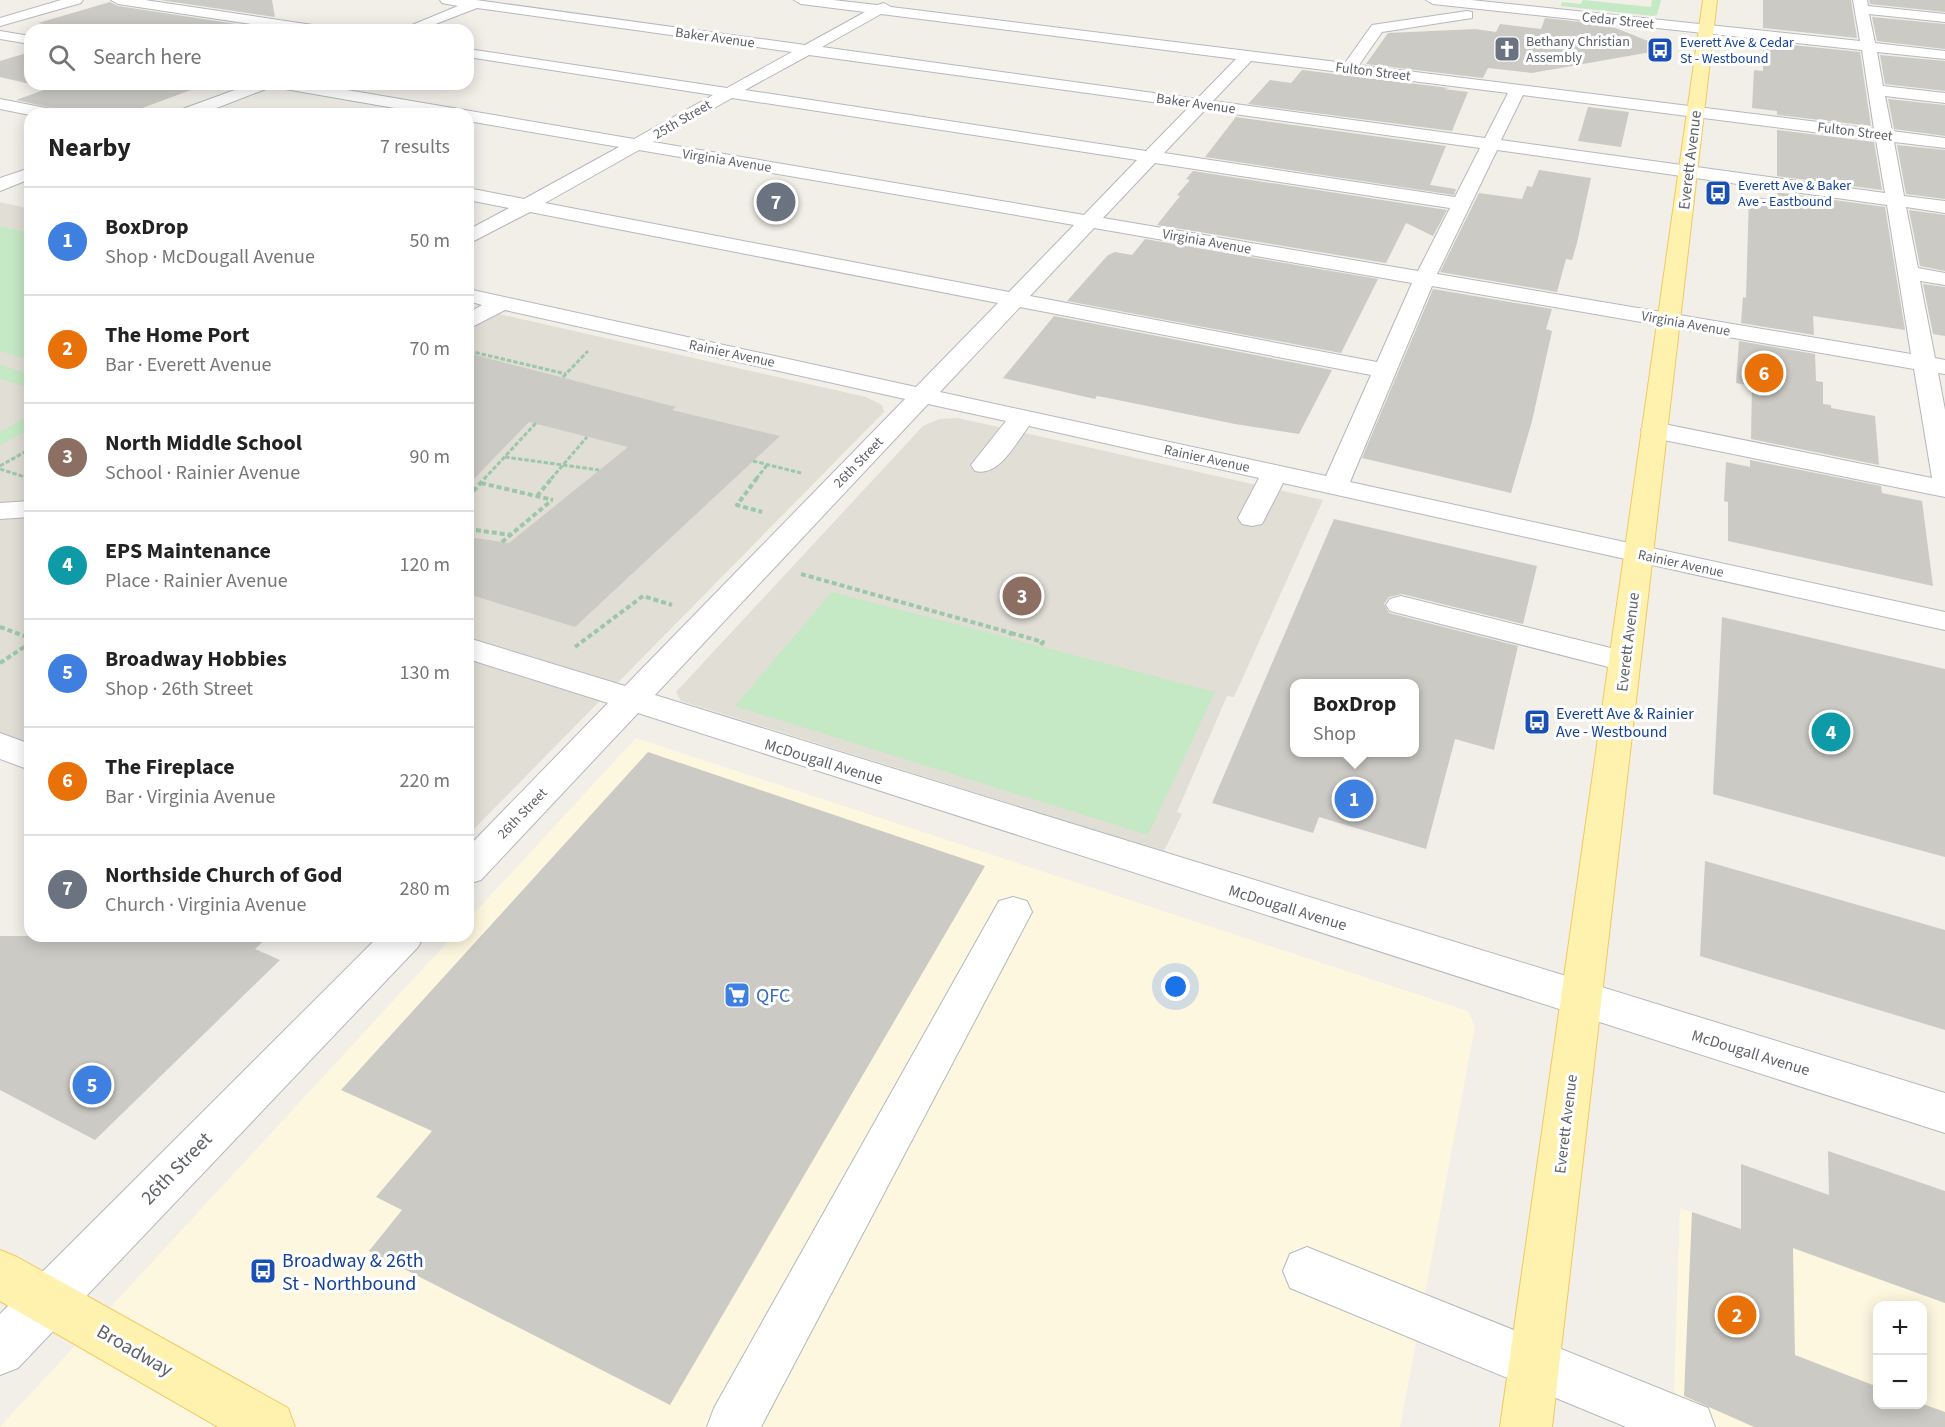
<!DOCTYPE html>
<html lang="en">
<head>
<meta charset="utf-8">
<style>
	:root { --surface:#fff; --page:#f6f6f6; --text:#222; --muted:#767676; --line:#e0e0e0; --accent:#ea4335 }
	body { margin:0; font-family:"Source Sans 3",sans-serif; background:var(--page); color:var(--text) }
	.controls { position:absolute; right:18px; bottom:18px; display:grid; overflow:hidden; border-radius:12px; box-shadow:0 3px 15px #0003 }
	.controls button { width:54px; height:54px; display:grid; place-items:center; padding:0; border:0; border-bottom:2px solid var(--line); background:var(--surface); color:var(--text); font:30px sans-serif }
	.you { position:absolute; left:1176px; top:987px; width:21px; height:21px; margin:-15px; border:4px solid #fff; border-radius:50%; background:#1a73e8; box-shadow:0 0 0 9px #1a73e833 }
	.badge { display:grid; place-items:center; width:39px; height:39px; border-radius:50%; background:var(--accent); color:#fff; font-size:20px; font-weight:700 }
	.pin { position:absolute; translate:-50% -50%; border:3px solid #fff; box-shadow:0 2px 6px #0006 }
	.popup { position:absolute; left:1290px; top:679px; width:129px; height:78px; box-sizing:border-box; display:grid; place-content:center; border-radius:12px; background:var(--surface); filter:drop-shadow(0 2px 4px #0005); font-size:20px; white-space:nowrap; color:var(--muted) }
	.popup b { font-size:22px; color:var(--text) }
	.popup::after { content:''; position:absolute; left:50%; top:100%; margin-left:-12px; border:12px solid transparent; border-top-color:var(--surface) }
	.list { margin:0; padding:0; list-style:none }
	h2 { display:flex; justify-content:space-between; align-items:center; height:78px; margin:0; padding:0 24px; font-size:26px }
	h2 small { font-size:20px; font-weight:400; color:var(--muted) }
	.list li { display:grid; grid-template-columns:39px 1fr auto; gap:18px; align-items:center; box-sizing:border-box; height:108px; padding:0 24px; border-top:2px solid var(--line) }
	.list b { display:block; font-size:22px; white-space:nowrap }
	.list p { margin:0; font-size:20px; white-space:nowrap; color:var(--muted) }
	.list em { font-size:20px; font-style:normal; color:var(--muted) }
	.icon { flex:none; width:33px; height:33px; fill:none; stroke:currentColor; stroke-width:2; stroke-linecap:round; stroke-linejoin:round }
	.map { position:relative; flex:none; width:1945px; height:1427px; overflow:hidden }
	.search { position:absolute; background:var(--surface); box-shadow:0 3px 15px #0003; left:24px; top:24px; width:450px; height:66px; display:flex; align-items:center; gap:15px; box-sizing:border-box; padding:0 21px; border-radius:18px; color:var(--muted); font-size:22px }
	.panel { position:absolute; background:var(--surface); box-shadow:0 3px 15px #0003; left:24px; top:108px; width:450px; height:834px; border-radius:18px }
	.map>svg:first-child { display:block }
	.commercial { fill:#fef7e0; fill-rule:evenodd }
	.education { fill:#e1ded6 }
	.green { fill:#c5e8c5 }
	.building { fill:#cccac5; fill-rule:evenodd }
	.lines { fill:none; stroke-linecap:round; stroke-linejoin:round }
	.minor-casing { stroke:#b5b8bc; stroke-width:2 }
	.major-casing { stroke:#f2c960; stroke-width:2 }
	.path-far1 { stroke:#9cc7a9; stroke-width:3; stroke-dasharray:4.5 2; stroke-linecap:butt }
	.path { stroke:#9cc7a9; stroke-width:4; stroke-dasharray:5 3; stroke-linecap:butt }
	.minor { fill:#fff; fill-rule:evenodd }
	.major { fill:#fff2af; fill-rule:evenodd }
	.labels { text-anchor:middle; stroke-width:6; stroke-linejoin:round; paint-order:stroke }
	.far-street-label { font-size:14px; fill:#5f6368; stroke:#fff }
	.far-worship-label { font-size:14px; fill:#5b616d; stroke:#fff; text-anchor:start }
	.far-transit-label { font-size:14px; fill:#164399; stroke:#fff; text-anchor:start }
	.street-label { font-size:16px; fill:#5f6368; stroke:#fff }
	.transit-label { font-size:16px; fill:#164399; stroke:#fff; text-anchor:start }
	.near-shop-label { font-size:20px; fill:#366cbe; stroke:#fff; text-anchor:start }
	.near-street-label { font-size:20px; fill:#5f6368; stroke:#fff }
	.near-transit-label { font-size:20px; fill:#164399; stroke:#fff; text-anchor:start }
</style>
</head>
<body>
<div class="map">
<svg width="1945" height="1427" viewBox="0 0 1945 1427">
	<rect width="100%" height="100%" fill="#f1efe8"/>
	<path class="commercial" d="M 636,738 L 1468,1011 L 1475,1026 L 1400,1427 L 0,1427 L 453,936 L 468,936 L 468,920 Z
		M 1680,1208 L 1945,1303 L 1945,1427 L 1673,1427 ZM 1878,1306 L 1922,1306 L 1922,1404 L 1878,1404 Z"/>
	<path class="education" d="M 0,202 L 30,209 L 30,745 L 0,733 Z
		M 468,307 L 866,397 L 882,405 L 884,412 L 468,835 Z
		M 958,418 L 1323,500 L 1234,697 L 1227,696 L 1177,812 L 1182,814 L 1164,851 L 681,701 L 676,692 L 923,426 L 939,419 Z"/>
	<path class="green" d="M 1583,0 L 1651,7 L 1652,0 L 1661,0 L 1657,15 L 1653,16 L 1561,6 L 1562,2 L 1581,4 Z
		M 0,226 L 30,233 L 30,360 L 0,351 Z
		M 0,365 L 30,374 L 30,388 L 0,379 Z
		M 30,415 L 30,429 L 0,445 L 0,432 Z
		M 832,592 L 1215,692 L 1148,835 L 735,706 Z"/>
	<path class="building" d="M 160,0 L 272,0 L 275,17 Z
		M 1763,0 L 1851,0 L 1857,38 L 1763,28 Z
		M 1869,0 L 1945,0 L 1945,12 L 1870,4 Z
		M 110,2 L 118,6 L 276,30 L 78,30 L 38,23 Z
		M 1872,17 L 1945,24 L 1945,49 L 1877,41 Z
		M 1545,18 L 1608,25 L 1668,49 L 1532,73 L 1488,68 L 1483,78 L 1366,64 L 1388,33 L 1475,29 L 1496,32 L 1500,24 L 1541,29 Z
		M 1763,42 L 1860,52 L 1871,126 L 1777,115 L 1777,111 L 1752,108 L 1754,70 L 1763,71 Z
		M 30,52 L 30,84 L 0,77 L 0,61 Z
		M 1880,55 L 1945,61 L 1945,91 L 1885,84 Z
		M 1302,70 L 1449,88 L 1444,89 L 1468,92 L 1452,131 L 1248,104 L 1270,80 L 1291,83 Z
		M 32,84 L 173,84 L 187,86 L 182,88 L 191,90 L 126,114 L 80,114 L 16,100 L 52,87 Z
		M 1888,99 L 1945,105 L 1945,136 L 1894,129 Z
		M 1588,107 L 1629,112 L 1621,147 L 1578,141 Z
		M 1236,117 L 1446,146 L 1430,185 L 1456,189 L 1454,195 L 1205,157 Z
		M 1777,130 L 1874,142 L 1882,190 L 1777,176 Z
		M 1897,145 L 1945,150 L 1945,199 L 1906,194 Z
		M 1539,170 L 1591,178 L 1577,243 L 1572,260 L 1566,259 L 1557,292 L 1440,272 L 1479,193 L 1522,199 L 1527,186 L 1532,187 Z
		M 1193,171 L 1447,210 L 1433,236 L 1406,223 L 1386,263 L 1157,225 L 1180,196 L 1177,195 L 1190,180 L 1186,179 Z
		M 1777,192 L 1885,207 L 1905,330 L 1813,316 L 1814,335 L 1741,323 L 1743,297 L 1746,298 L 1749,196 L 1777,200 Z
		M 1909,210 L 1945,215 L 1945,271 L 1920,266 Z
		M 1145,239 L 1378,279 L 1341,353 L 1067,301 L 1108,255 L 1115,252 L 1132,255 Z
		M 1923,284 L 1945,287 L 1945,336 L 1933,334 Z
		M 1433,289 L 1552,309 L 1546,329 L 1552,331 L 1532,421 L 1511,493 L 1362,458 Z
		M 1054,316 L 1332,370 L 1299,434 L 1235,424 L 1108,398 L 1097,396 L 1095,399 L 1003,378 Z
		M 1739,341 L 1815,354 L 1816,381 L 1823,382 L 1823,404 L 1831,405 L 1831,408 L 1875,416 L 1879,465 L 1751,439 L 1752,386 L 1736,383 Z
		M 468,353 L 676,407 L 672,410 L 780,436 L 575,627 L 468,594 L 468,537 L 509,543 L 628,447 L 529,422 L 468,485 Z
		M 1750,460 L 1881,486 L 1882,493 L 1922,501 L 1933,586 L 1728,541 L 1728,502 L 1724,501 L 1726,462 L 1750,467 Z
		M 1334,519 L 1537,566 L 1523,624 L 1402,594 L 1389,597 L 1384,604 L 1389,613 L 1518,646 L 1494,750 L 1455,739 L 1426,849 L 1319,817 L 1313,833 L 1212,803 ZM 1294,684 L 1414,684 L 1414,753 L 1294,753 Z
		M 1722,617 L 1945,669 L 1945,857 L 1713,794 Z
		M 648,752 L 985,866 L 670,1405 L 369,1251 L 402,1210 L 376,1197 L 432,1131 L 341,1090 Z
		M 1705,861 L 1945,930 L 1945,1030 L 1700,956 Z
		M 0,936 L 269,936 L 255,949 L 280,960 L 95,1140 L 0,1090 Z
		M 1828,1151 L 1945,1191 L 1945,1303 L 1793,1248 L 1795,1355 L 1878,1387 L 1878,1404 L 1923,1404 L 1945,1412 L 1945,1427 L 1754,1427 L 1684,1396 L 1692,1212 L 1741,1229 L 1741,1164 L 1829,1195 Z"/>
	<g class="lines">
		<g class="minor-casing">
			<path id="minor" d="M 61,0 L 83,0 L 81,3 L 0,26 L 0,18 Z
				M 111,0 L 145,0 L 319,26 L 326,30 L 291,30 L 118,4 Z
				M 440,0 L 476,0 L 805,45 L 865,12 L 801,4 L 794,0 L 833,0 L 877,5 L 884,3 L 891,7 L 1345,63 L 1372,25 L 1467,11 L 1472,12 L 1472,18 L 1382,32 L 1359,65 L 1874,129 L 1862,50 L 1433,4 L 1426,0 L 1471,0 L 1860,41 L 1853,0 L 1867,0 L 1868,6 L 1945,14 L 1945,22 L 1869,14 L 1875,43 L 1945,51 L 1945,59 L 1877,52 L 1883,86 L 1945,93 L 1945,103 L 1885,96 L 1892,131 L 1945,138 L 1945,148 L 1894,142 L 1904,196 L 1945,201 L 1945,213 L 1906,207 L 1918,268 L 1945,273 L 1945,285 L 1920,281 L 1935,358 L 1945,360 L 1945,374 L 1938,373 L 1945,410 L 1945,497 L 1654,438 L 1645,435 L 1641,430 L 1645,425 L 1654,422 L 1932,478 L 1914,369 L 1432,286 L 1350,482 L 1945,612 L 1945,630 L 1283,483 L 1262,524 L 1252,526 L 1242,524 L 1238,518 L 1259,478 L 1029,426 C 1015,444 999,477 975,471 L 971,465 L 1006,421 L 928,404 L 655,695 L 1945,1093 L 1945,1133 L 638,713 L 481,880 L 468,884 L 468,847 L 608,703 L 468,659 L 468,638 L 625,686 L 905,399 L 505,310 L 468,329 L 468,313 L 482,305 L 468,301 L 468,289 L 916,387 L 998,303 L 530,212 L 468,244 L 468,230 L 509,208 L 468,200 L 468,188 L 524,199 L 619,147 L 468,121 L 468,114 L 429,114 L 285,89 L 277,84 L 312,84 L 634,139 L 713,95 L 468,57 L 468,49 L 727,88 L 792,52 L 477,8 L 420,30 L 400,30 L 458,6 L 442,3 ZM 881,14 L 1236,59 L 1197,99 L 822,47 ZM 809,55 L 1189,107 L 1146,151 L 745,90 ZM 1251,61 L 1508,93 L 1485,138 L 1213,101 ZM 1523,95 L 1876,140 L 1885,193 L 1501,140 ZM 732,98 L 1137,160 L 1084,215 L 653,142 ZM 1205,110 L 1480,148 L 1455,197 L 1164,153 ZM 639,150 L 1074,225 L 1009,292 L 545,203 ZM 1497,150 L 1887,205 L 1911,354 L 1437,274 ZM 1155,163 L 1450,208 L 1418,271 L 1103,218 ZM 1094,228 L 1412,283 L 1377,362 L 1030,296 ZM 1020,307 L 1371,375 L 1326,476 L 940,392 Z
				M 0,31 L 30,36 L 30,44 L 0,39 Z
				M 251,84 L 273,84 L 271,87 L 201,114 L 178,114 L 180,110 Z
				M 0,99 L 56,110 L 58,114 L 30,115 L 0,109 Z
				M 30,168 L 30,179 L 0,191 L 0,178 Z
				M 30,501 L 30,517 L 0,519 L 0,503 Z
				M 1401,596 L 1635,654 L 1640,661 L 1635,668 L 1624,671 L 1390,611 L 1386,605 L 1390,599 Z
				M 0,733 L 30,744 L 30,770 L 0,759 Z
				M 1013,897 L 1027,901 L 1032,912 L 761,1427 L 707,1427 L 714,1408 L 999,901 Z
				M 379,936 L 424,936 L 418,947 L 18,1368 L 0,1375 L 0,1314 Z
				M 1307,1247 L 1708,1408 L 1715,1427 L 1626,1427 L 1290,1288 L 1283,1271 L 1290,1254 Z"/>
		</g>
		<g class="major-casing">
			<path id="major" d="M 1703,0 L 1717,0 L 1552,1427 L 1500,1427 Z
				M 0,1250 L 17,1257 L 288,1408 L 295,1427 L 218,1427 L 0,1301 Z"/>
		</g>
		<path class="path-far1" d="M 469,351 L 566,374
			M 563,377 L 588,351
			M 505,457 L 599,470
			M 753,461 L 801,473
			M 0,466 L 30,449
			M 0,469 L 25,477
			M 484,479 L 536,423
			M 551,479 L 587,437
			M 756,479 L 767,465"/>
		<path class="path" d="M 757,478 L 737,505 L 762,512
			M 481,483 L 553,500
			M 537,496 L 552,478
			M 468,497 L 485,478
			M 468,529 L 511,535
			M 502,542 L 552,500
			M 468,570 L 474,565
			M 801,574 L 1011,633 L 1008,638
			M 0,627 L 30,638
			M 1011,633 L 1043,642 L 1040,646
			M 575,647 L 643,596 L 672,605
			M 0,663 L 30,643"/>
		<use href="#minor" class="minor"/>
		<use href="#major" class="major"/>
	</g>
	<defs>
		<g id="church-square" transform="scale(1.35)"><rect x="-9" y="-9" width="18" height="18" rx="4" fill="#6b7280" stroke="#fff"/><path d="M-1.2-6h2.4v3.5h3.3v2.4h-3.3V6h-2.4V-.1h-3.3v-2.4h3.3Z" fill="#fff"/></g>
		<g id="bus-square" transform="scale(1.35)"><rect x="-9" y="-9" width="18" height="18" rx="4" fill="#1a4fb4" stroke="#fff"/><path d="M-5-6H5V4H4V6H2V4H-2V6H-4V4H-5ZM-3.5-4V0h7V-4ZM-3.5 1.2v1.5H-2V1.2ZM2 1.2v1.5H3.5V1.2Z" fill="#fff"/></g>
		<g id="supermarket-square" transform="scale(1.35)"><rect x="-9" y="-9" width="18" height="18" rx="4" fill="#3f7fe0" stroke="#fff"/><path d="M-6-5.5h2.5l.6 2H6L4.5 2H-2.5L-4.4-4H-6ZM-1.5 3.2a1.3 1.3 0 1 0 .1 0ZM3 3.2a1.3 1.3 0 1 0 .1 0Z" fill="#fff"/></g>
	</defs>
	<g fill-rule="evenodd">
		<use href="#church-square" x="1507" y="49"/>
		<use href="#bus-square" x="1660" y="50"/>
		<use href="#bus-square" x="1718" y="193"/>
		<use href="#bus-square" x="1537" y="722"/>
		<use href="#supermarket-square" x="737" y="995"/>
		<use href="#bus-square" x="263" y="1271"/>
	</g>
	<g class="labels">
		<g class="far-street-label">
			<text transform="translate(1618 20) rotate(6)" y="5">Cedar Street</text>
			<text transform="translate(715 37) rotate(8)" y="5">Baker Avenue</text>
			<text transform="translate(1373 71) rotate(7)" y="5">Fulton Street</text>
			<text transform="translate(1196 103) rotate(8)" y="5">Baker Avenue</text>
			<text transform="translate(682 119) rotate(-30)" y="5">25th Street</text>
			<text transform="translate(1855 131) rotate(7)" y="5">Fulton Street</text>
			<text transform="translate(727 160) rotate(9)" y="5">Virginia Avenue</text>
			<text transform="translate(1207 241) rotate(10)" y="5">Virginia Avenue</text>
			<text transform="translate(1686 323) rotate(10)" y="5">Virginia Avenue</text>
			<text transform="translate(732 353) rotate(12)" y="5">Rainier Avenue</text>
			<text transform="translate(1207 458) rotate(12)" y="5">Rainier Avenue</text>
			<text transform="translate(858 462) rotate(-46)" y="5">26th Street</text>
			<text transform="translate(1681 563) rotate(12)" y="5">Rainier Avenue</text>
			<text transform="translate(522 813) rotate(-46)" y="5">26th Street</text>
		</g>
		<g class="far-worship-label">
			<text x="1526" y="46">Bethany Christian<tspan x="1526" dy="16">Assembly</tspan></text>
		</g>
		<g class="far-transit-label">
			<text x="1680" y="47">Everett Ave &amp; Cedar<tspan x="1680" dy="16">St - Westbound</tspan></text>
			<text x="1738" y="190">Everett Ave &amp; Baker<tspan x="1738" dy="16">Ave - Eastbound</tspan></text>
		</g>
		<g class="street-label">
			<text transform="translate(1689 160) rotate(-83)" y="6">Everett Avenue</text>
			<text transform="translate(1627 642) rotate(-83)" y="6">Everett Avenue</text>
			<text transform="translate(824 761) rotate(17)" y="6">McDougall Avenue</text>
			<text transform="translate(1288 907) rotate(17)" y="6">McDougall Avenue</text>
			<text transform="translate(1751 1052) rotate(17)" y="6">McDougall Avenue</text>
			<text transform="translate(1565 1124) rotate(-83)" y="6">Everett Avenue</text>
		</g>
		<g class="transit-label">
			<text x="1556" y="719">Everett Ave &amp; Rainier<tspan x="1556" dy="18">Ave - Westbound</tspan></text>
		</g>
		<g class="near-shop-label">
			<text x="756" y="1002">QFC</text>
		</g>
		<g class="near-street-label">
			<text transform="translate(176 1168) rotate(-46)" y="7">26th Street</text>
			<text transform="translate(135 1350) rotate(30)" y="7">Broadway</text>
		</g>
		<g class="near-transit-label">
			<text x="282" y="1267">Broadway &amp; 26th<tspan x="282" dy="23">St - Northbound</tspan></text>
		</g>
	</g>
</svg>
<div class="controls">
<button>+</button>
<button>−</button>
</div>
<div class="you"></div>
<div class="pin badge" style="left:1354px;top:799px;background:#3f7fe0">1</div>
<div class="popup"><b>BoxDrop</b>Shop</div>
<div class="pin badge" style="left:1737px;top:1315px;background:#e8710a">2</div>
<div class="pin badge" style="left:1022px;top:596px;background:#8d6e63">3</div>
<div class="pin badge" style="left:1831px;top:732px;background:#0f9aa8">4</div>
<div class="pin badge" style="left:92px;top:1085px;background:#3f7fe0">5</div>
<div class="pin badge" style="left:1764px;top:373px;background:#e8710a">6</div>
<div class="pin badge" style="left:776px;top:202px;background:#6b7280">7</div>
<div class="search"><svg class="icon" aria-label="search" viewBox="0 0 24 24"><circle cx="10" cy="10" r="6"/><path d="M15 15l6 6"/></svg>Search here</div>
<section class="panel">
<h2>Nearby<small>7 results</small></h2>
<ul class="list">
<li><span class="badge" style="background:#3f7fe0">1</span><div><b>BoxDrop</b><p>Shop · McDougall Avenue</p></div><em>50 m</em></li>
<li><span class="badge" style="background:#e8710a">2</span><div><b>The Home Port</b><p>Bar · Everett Avenue</p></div><em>70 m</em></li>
<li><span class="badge" style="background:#8d6e63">3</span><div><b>North Middle School</b><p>School · Rainier Avenue</p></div><em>90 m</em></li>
<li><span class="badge" style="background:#0f9aa8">4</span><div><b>EPS Maintenance</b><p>Place · Rainier Avenue</p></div><em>120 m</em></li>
<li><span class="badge" style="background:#3f7fe0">5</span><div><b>Broadway Hobbies</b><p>Shop · 26th Street</p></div><em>130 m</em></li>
<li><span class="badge" style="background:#e8710a">6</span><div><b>The Fireplace</b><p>Bar · Virginia Avenue</p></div><em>220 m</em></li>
<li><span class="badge" style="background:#6b7280">7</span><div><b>Northside Church of God</b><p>Church · Virginia Avenue</p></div><em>280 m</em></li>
</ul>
</section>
</div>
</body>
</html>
